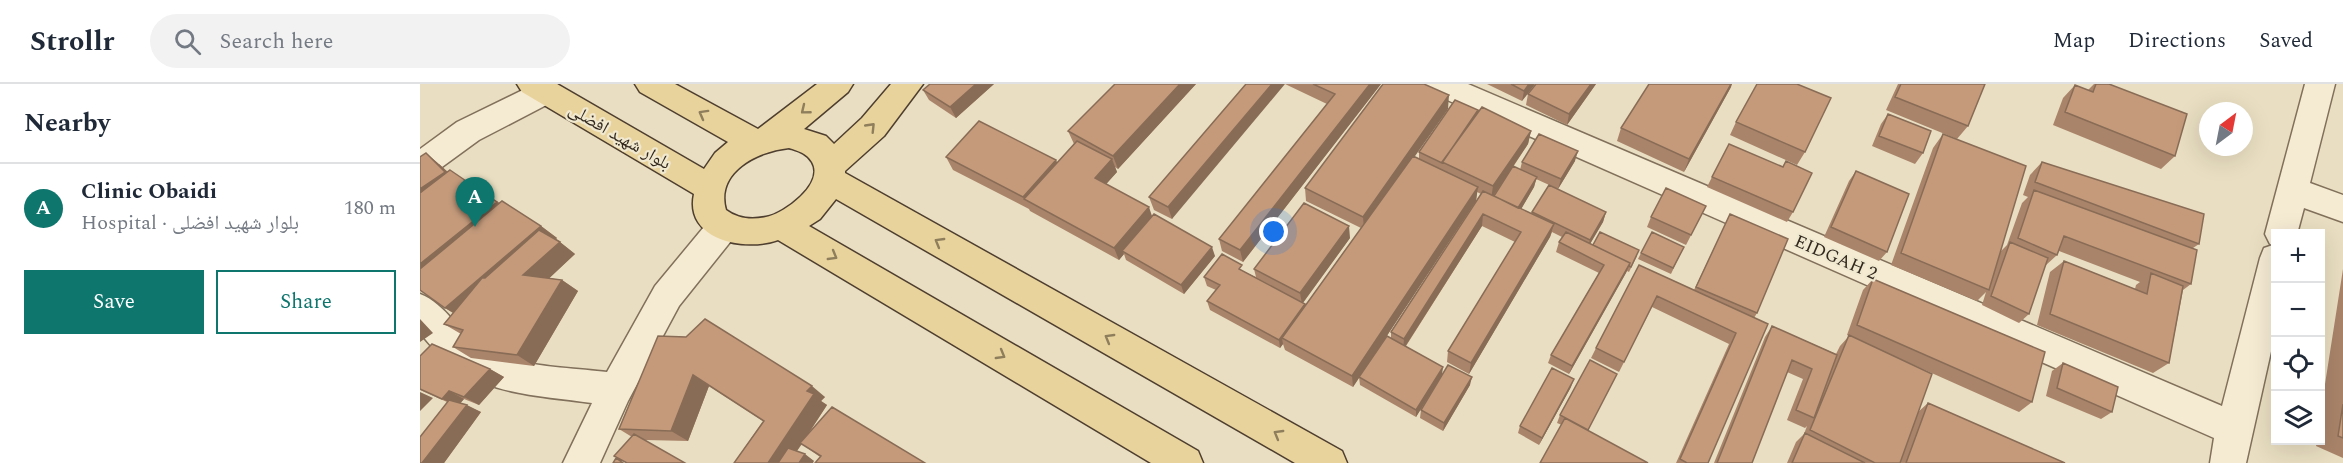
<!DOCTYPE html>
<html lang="en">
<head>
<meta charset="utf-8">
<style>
	:root { --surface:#fff; --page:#f2f2f3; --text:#1f2937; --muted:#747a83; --line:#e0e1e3; --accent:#0f766e }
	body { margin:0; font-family:Spectral,"Noto Naskh Arabic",serif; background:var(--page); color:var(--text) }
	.controls { position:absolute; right:18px; bottom:18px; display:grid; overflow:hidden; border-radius:0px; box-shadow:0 6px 24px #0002 }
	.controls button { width:54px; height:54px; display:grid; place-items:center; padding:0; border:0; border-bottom:2px solid var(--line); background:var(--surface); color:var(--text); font:30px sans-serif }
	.compass { position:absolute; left:1779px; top:18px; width:54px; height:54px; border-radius:50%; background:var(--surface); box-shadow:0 6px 24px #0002; rotate:32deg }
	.you { position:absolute; left:854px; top:148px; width:21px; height:21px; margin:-15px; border:4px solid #fff; border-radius:50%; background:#1a73e8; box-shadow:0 0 0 9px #1a73e833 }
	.badge { display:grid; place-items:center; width:39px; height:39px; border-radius:50%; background:var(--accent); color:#fff; font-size:20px; font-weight:700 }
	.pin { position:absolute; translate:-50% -50px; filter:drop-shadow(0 2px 3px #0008) }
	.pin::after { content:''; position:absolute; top:32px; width:21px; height:18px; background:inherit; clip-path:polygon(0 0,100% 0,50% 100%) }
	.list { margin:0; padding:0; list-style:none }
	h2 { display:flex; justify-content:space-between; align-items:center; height:78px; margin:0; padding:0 24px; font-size:26px }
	h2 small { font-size:20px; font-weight:400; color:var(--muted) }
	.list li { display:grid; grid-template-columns:39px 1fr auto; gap:18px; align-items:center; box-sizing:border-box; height:90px; padding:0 24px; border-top:2px solid var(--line) }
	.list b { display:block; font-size:22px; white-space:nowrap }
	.list p { margin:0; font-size:20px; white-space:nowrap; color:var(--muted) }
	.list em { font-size:20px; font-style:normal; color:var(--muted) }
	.actions { display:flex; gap:12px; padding:18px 24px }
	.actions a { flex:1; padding:14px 0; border:2px solid var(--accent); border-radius:0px; text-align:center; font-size:21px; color:var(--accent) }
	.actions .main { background:var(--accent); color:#fff }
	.icon { flex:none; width:33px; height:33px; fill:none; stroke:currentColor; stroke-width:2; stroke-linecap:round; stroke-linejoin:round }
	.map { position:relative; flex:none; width:1923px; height:379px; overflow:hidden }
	header { display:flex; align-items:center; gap:36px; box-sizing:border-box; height:84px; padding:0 30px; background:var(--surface); border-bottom:2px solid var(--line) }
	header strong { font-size:28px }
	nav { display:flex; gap:33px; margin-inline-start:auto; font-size:21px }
	.search { width:420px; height:54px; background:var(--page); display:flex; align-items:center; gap:15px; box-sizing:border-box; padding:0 21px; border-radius:33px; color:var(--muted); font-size:22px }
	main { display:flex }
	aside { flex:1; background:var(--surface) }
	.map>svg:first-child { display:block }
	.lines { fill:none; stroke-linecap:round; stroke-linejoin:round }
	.minor-casing { stroke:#81705b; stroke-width:3 }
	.major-casing { stroke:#4e3e2f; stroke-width:3 }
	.minor { fill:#f5ebd3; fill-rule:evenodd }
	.major { fill:#e9d39c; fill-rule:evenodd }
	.wall { fill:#a9846a }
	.shaded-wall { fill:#896c56 }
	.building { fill:#c49a7b; stroke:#896c56; stroke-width:1.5 }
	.oneway { stroke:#8e7e5c }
	.labels { text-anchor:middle; stroke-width:4.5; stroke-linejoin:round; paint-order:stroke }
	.street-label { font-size:18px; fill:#32281d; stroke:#f1e8d0 }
</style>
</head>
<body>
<header>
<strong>Strollr</strong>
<div class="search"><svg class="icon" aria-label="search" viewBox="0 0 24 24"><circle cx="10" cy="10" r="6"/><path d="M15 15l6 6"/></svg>Search here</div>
<nav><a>Map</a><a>Directions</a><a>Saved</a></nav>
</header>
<main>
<aside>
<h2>Nearby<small></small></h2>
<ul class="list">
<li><span class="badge">A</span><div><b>Clinic Obaidi</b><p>Hospital · بلوار شهید افضلی</p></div><em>180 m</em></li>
</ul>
<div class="actions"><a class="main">Save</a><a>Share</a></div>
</aside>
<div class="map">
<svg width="1923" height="379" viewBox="0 0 1923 379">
	<rect width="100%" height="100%" fill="#e9dec1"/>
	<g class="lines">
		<g class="minor-casing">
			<path id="minor" d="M 115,0 L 137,0 L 141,8 L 136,16 L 59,56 L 11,91 L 0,95 L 0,65 L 37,38 Z
				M 1004,0 L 1048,0 L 1802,322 L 1840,174 L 1844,164 L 1853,161 L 1850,160 L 1845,150 L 1885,0 L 1915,0 L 1890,99 L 1923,111 L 1923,138 L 1884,124 L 1877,150 L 1856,150 L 1856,245 L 1826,379 L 1790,379 L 1794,354 L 1009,8 Z
				M 304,128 L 315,132 L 320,142 L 315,152 L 259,222 L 208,317 L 180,379 L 143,379 L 172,319 C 129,313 78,311 40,288 C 25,279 12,263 0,249 L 0,210 C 26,220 40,250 63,265 C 89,282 155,284 187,288 L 235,202 L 293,132 Z"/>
		</g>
		<g class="major-casing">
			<path id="major" d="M 97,0 L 137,0 L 284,85 L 295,69 L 308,58 L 220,8 L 215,0 L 255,0 L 338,45 L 397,0 L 433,0 L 428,8 L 384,45 L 406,52 L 414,60 L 442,34 L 471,0 L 503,0 L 464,52 L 425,87 L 425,89 L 922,367 L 927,379 L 875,379 L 416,115 L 400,135 L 389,142 L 778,367 L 783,379 L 731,379 L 358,156 C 325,168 264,156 274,110 L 102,8 ZM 369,64 C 378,67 387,69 392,78 C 405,100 364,130 346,133 C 332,136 318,135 306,126 C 295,88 338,67 369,64 Z"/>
		</g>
		<use href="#minor" class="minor"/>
		<use href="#major" class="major"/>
	</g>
	<path class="wall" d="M 574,0 L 536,34 L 509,16 L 503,6 Z
		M 695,0 L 776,0 L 698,85 L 695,83 L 697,88 L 686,100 L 732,133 L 795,172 L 764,210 L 706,176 L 704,170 L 699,176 L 610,127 L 609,125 L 533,86 L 526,73 L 636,76 L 637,79 L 654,60 L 648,47 Z
		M 826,0 L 752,135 L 734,126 L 729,113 Z
		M 865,0 L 961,0 L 823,178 L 802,167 L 799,155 L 907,20 Z
		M 1067,0 L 1115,0 L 1102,17 Z
		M 1176,0 L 1147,41 L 1106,21 L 1108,10 Z
		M 1478,0 L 1565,0 L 1548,42 L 1537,55 L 1466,26 Z
		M 1674,0 L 1689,0 L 1755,72 L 1741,85 L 1633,41 L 1643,14 L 1655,1 L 1668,6 Z
		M 1311,3 L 1264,88 L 1197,57 L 1201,44 Z
		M 1028,25 L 994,72 L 999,75 L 999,68 L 1058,26 L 1058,29 L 1111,47 L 1108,60 L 1093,83 L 1100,86 L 1102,78 L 1155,77 L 1138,105 L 1116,95 L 1114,103 L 1101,125 L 1111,130 L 1112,128 L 1186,128 L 1183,138 L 1170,160 L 1217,172 L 1209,188 L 1207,187 L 1149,290 L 1128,279 L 1131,271 L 1179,189 L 1136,168 L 1139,158 L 1142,153 L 1132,148 L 1130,153 L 1049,290 L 1027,278 L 1028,267 L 1095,158 L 1062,142 L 986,262 L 1022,290 L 1050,301 L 1023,347 L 1000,334 L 1001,326 L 1018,297 L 996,333 L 940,301 L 939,293 L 971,254 L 971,248 L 1061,110 L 1057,108 L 1056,117 L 933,303 L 865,266 L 863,260 L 860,264 L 790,226 L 787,217 L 796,206 L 787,202 L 784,193 L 823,187 L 836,193 L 834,185 L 930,154 L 883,219 L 885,220 L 885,222 L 941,144 L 886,117 L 885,104 Z
		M 1468,30 L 1503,69 L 1495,80 L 1452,62 L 1461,40 Z
		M 1316,38 L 1385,68 L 1377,81 L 1310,51 Z
		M 1523,50 L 1577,177 L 1581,167 L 1587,161 L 1602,119 L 1608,113 L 1603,111 L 1610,91 L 1622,78 L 1779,160 L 1773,164 L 1771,200 L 1763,206 L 1749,279 L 1733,289 L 1617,241 L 1630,188 L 1644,177 L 1715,205 L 1716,201 L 1720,198 L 1639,167 L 1637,171 L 1625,182 L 1609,230 L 1599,239 L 1562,221 L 1566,208 L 1557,217 L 1471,181 L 1513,64 Z
		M 1366,77 L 1373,128 L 1367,138 L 1287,103 L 1292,93 L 1362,83 Z
		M 19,80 L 28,88 L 80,119 L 121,142 L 137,154 L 136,155 L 155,170 L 129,194 L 142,196 L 158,207 L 114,282 L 51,274 L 33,263 L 41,250 L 24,240 L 33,229 L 25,224 Z
		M 1436,87 L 1467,168 L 1459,177 L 1404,153 L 1429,97 Z
		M 1286,122 L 1266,161 L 1227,143 L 1231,133 Z
		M 1310,130 L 1337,229 L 1334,234 L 1288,379 L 1256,379 L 1309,260 L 1232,223 L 1199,288 L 1171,274 L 1176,264 L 1219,181 L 1274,206 Z
		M 1264,163 L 1251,190 L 1218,175 L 1221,169 Z
		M 1923,185 L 1923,374 L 1896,362 L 1897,357 L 1900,357 L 1900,332 Z
		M 1453,195 L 1612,318 L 1599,328 L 1478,274 L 1498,328 L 1508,319 L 1645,379 L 1367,379 L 1376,358 L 1384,350 L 1387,342 L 1385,344 L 1367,336 L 1383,295 L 1367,288 L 1332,379 L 1294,379 L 1345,253 L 1352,242 L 1416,270 L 1420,262 L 1429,252 L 1427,251 L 1443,206 Z
		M 238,252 L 405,313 L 401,317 L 407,321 L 389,349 L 505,379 L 400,373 L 382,360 L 377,367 L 394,377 L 314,379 L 343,337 L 289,302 L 268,357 L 225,356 L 212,353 L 199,345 Z
		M 0,272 L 70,285 L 84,293 L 59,321 L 44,315 L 40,319 L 61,328 L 24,379 L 0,379 L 27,318 L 0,306 Z
		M 1643,279 L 1692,328 L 1681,335 L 1626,312 L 1632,287 Z
		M 1151,303 L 1119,361 L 1098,349 L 1100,342 Z
		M 1140,331 L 1168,346 L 1142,341 L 1137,339 Z"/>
	<path class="shaded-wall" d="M 556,0 L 574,0 L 536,34 L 530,23 Z
		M 760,0 L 776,0 L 698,85 L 693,72 Z
		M 852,0 L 865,0 L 752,135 L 748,123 Z
		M 950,0 L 961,0 L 823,178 L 820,166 Z
		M 1109,0 L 1115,0 L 1102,17 L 1104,7 Z
		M 1171,0 L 1176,0 L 1147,41 L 1149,30 Z
		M 1311,0 L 1312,0 L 1311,3 L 1264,88 L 1269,75 Z
		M 1029,11 L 1028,25 L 944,145 L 943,133 Z
		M 1111,47 L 1108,60 L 1071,115 L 1073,102 Z
		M 1158,67 L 1155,77 L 1138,105 L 1141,95 Z
		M 6,69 L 19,80 L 38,98 L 0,124 L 0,105 Z
		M 692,75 L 697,88 L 680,107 L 675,94 Z
		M 636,76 L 641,89 L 604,115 L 603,113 Z
		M 1117,93 L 1114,103 L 1096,134 L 1098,124 Z
		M 1058,103 L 1056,117 L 933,303 L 932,292 Z
		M 77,118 L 94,130 L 0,202 L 0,180 Z
		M 729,123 L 733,135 L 702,167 L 704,170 L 699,176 L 694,164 Z
		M 1186,128 L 1183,138 L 1167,165 L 1170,156 Z
		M 1063,130 L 1062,142 L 983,266 L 984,255 Z
		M 1134,140 L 1130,153 L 1049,290 L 1051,279 Z
		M 121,142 L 137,154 L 44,235 L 25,224 Z
		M 929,142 L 930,154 L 882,220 L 880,209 Z
		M 140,158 L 155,170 L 120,203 L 103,191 Z
		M 792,163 L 795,172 L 764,210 L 761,201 Z
		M 1210,179 L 1206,189 L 1149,290 L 1152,282 Z
		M 142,196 L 158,207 L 114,282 L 97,271 Z
		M 885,220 L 886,229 L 862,254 L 863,260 L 860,264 L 859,256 Z
		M 0,235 L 13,249 L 0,258 Z
		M 1023,283 L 1022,291 L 996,333 L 996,326 Z
		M 70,285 L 84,293 L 59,321 L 44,313 Z
		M 273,291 L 289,302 L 268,357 L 251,347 Z
		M 1052,293 L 1050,301 L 1023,347 L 1024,339 Z
		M 1154,295 L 1151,303 L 1119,361 L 1122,354 Z
		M 392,302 L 405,313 L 401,317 L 407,321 L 369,379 L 348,379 L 387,307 Z
		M 29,307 L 44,315 L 38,322 L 22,315 Z
		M 0,308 L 13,314 L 0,327 Z
		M 47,321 L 61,328 L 24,379 L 2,379 Z
		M 385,370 L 394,377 L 393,379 L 379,379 Z"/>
	<path class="building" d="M 510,0 L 556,0 L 530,23 L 503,6 Z
		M 695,0 L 760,0 L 693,72 L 648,47 Z
		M 826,0 L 852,0 L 748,123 L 729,113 Z
		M 893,0 L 950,0 L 820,166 L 799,155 L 915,10 Z
		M 963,0 L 1004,0 L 1029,11 L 943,133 L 885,104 Z
		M 1091,0 L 1109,0 L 1104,7 Z
		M 1116,0 L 1171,0 L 1149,30 L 1108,10 Z
		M 1229,0 L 1311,0 L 1269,75 L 1201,44 Z
		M 1337,0 L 1377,0 L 1411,14 L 1385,68 L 1316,38 Z
		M 1481,0 L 1565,0 L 1548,42 L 1475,13 Z
		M 1676,0 L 1689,0 L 1767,30 L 1755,72 L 1645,28 L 1655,1 L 1673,8 Z
		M 1035,16 L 1058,26 L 1022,79 L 999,68 Z
		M 1062,23 L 1111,47 L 1073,102 L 1022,78 Z
		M 1468,30 L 1511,47 L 1503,69 L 1459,52 Z
		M 559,37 L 636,76 L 603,113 L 526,73 Z
		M 1119,50 L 1158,67 L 1141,95 L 1102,78 Z
		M 1523,50 L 1606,82 L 1569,206 L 1481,169 Z
		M 657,57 L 692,75 L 675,94 L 729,123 L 694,164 L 604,115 Z
		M 1309,60 L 1363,83 L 1366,77 L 1392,89 L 1373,128 L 1292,93 Z
		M 6,69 L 25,88 L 0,105 L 0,73 Z
		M 993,72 L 1058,103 L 932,292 L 862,254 Z
		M 1622,78 L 1784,130 L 1779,160 L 1615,98 Z
		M 1093,82 L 1117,93 L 1098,124 L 1074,112 Z
		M 30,86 L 77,118 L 0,180 L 0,109 Z
		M 1436,87 L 1489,110 L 1467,168 L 1411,143 Z
		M 1129,101 L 1186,128 L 1170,156 L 1112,128 Z
		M 1246,104 L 1286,122 L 1271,151 L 1231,133 Z
		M 1614,106 L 1777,166 L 1771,200 L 1644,152 L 1637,171 L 1598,154 Z
		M 1063,107 L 1134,140 L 1051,279 L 1028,267 L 1101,148 L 1063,130 L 984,255 L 971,248 Z
		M 82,117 L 121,142 L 25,224 L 0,206 L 0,185 Z
		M 884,119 L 929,142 L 880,209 L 834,185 Z
		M 734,130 L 792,163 L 761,201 L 702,167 Z
		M 1310,130 L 1368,155 L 1337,229 L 1276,203 Z
		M 119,146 L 140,158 L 103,191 L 142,196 L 97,271 L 33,263 L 43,246 L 24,240 L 62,194 L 65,194 Z
		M 1146,148 L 1210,179 L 1152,282 L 1131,271 L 1184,181 L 1139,158 Z
		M 1180,148 L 1219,166 L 1211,183 L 1209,182 L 1210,179 L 1173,161 Z
		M 1232,148 L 1264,163 L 1253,184 L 1221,169 Z
		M 1590,158 L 1628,174 L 1609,230 L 1571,212 Z
		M 802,170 L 822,181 L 819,185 L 885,220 L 859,256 L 787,217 L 800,201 L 784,193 Z
		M 1644,177 L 1727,210 L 1731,189 L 1763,202 L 1749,279 L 1630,230 Z
		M 1219,181 L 1348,240 L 1288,379 L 1267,379 L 1260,375 L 1316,249 L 1237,212 L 1204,278 L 1176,264 Z
		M 1453,195 L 1625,268 L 1612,318 L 1437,241 Z
		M 285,235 L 392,302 L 387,307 L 394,310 L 348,379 L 314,379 L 344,337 L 273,291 L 251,347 L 199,345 L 238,252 L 266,253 Z
		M 1352,242 L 1417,271 L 1394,334 L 1376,326 L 1392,285 L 1372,276 L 1332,379 L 1297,379 Z
		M 1429,251 L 1512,290 L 1480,379 L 1455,379 L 1390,346 Z
		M 967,252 L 1023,283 L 996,326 L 939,293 Z
		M 12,260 L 70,285 L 44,313 L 29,307 L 22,315 L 0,305 L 0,272 Z
		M 1170,276 L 1197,290 L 1168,346 L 1140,331 Z
		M 1643,279 L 1698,303 L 1692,328 L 1637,304 Z
		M 1028,281 L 1052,293 L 1024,339 L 1001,326 Z
		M 1132,284 L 1154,295 L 1122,354 L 1100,342 Z
		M 29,316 L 47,321 L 2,379 L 0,379 L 0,353 Z
		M 1508,319 L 1645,379 L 1486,379 Z
		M 1923,320 L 1923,354 L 1918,352 Z
		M 412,323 L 505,379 L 395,379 L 401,372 L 380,359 Z
		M 1145,334 L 1228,379 L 1120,379 Z
		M 1385,349 L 1445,379 L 1372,379 Z
		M 214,350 L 265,379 L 207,379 L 194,372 Z
		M 368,364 L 385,370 L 379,379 L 358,379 Z
		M 196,374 L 203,379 L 193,379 Z"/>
	<defs><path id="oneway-chevron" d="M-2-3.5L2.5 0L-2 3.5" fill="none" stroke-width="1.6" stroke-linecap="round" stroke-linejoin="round" transform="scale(1.5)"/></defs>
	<g class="oneway">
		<use href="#oneway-chevron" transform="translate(385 26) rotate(141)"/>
		<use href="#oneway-chevron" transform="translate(283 30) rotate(-151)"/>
		<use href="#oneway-chevron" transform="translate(451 43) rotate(-46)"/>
		<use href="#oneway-chevron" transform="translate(519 158) rotate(-150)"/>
		<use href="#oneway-chevron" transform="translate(413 172) rotate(30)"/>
		<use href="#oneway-chevron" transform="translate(689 254) rotate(-150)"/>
		<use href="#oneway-chevron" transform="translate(581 271) rotate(30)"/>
		<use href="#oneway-chevron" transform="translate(858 350) rotate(-150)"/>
	</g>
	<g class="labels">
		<g class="street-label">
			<text transform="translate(200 52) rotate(30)" y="6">بلوار شهید افضلی</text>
			<text transform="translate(1416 173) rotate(23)" y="6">EIDGAH 2</text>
		</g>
	</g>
</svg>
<div class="controls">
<button>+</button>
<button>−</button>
<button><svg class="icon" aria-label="locate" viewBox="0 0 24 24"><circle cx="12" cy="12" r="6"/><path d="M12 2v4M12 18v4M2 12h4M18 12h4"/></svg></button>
<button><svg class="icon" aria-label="layers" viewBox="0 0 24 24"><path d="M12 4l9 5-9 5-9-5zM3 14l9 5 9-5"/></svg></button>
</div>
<svg class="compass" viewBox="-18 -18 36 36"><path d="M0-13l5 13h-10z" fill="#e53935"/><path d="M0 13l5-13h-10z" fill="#747a83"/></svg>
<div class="you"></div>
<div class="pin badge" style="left:55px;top:143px">A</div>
</div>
</main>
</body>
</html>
